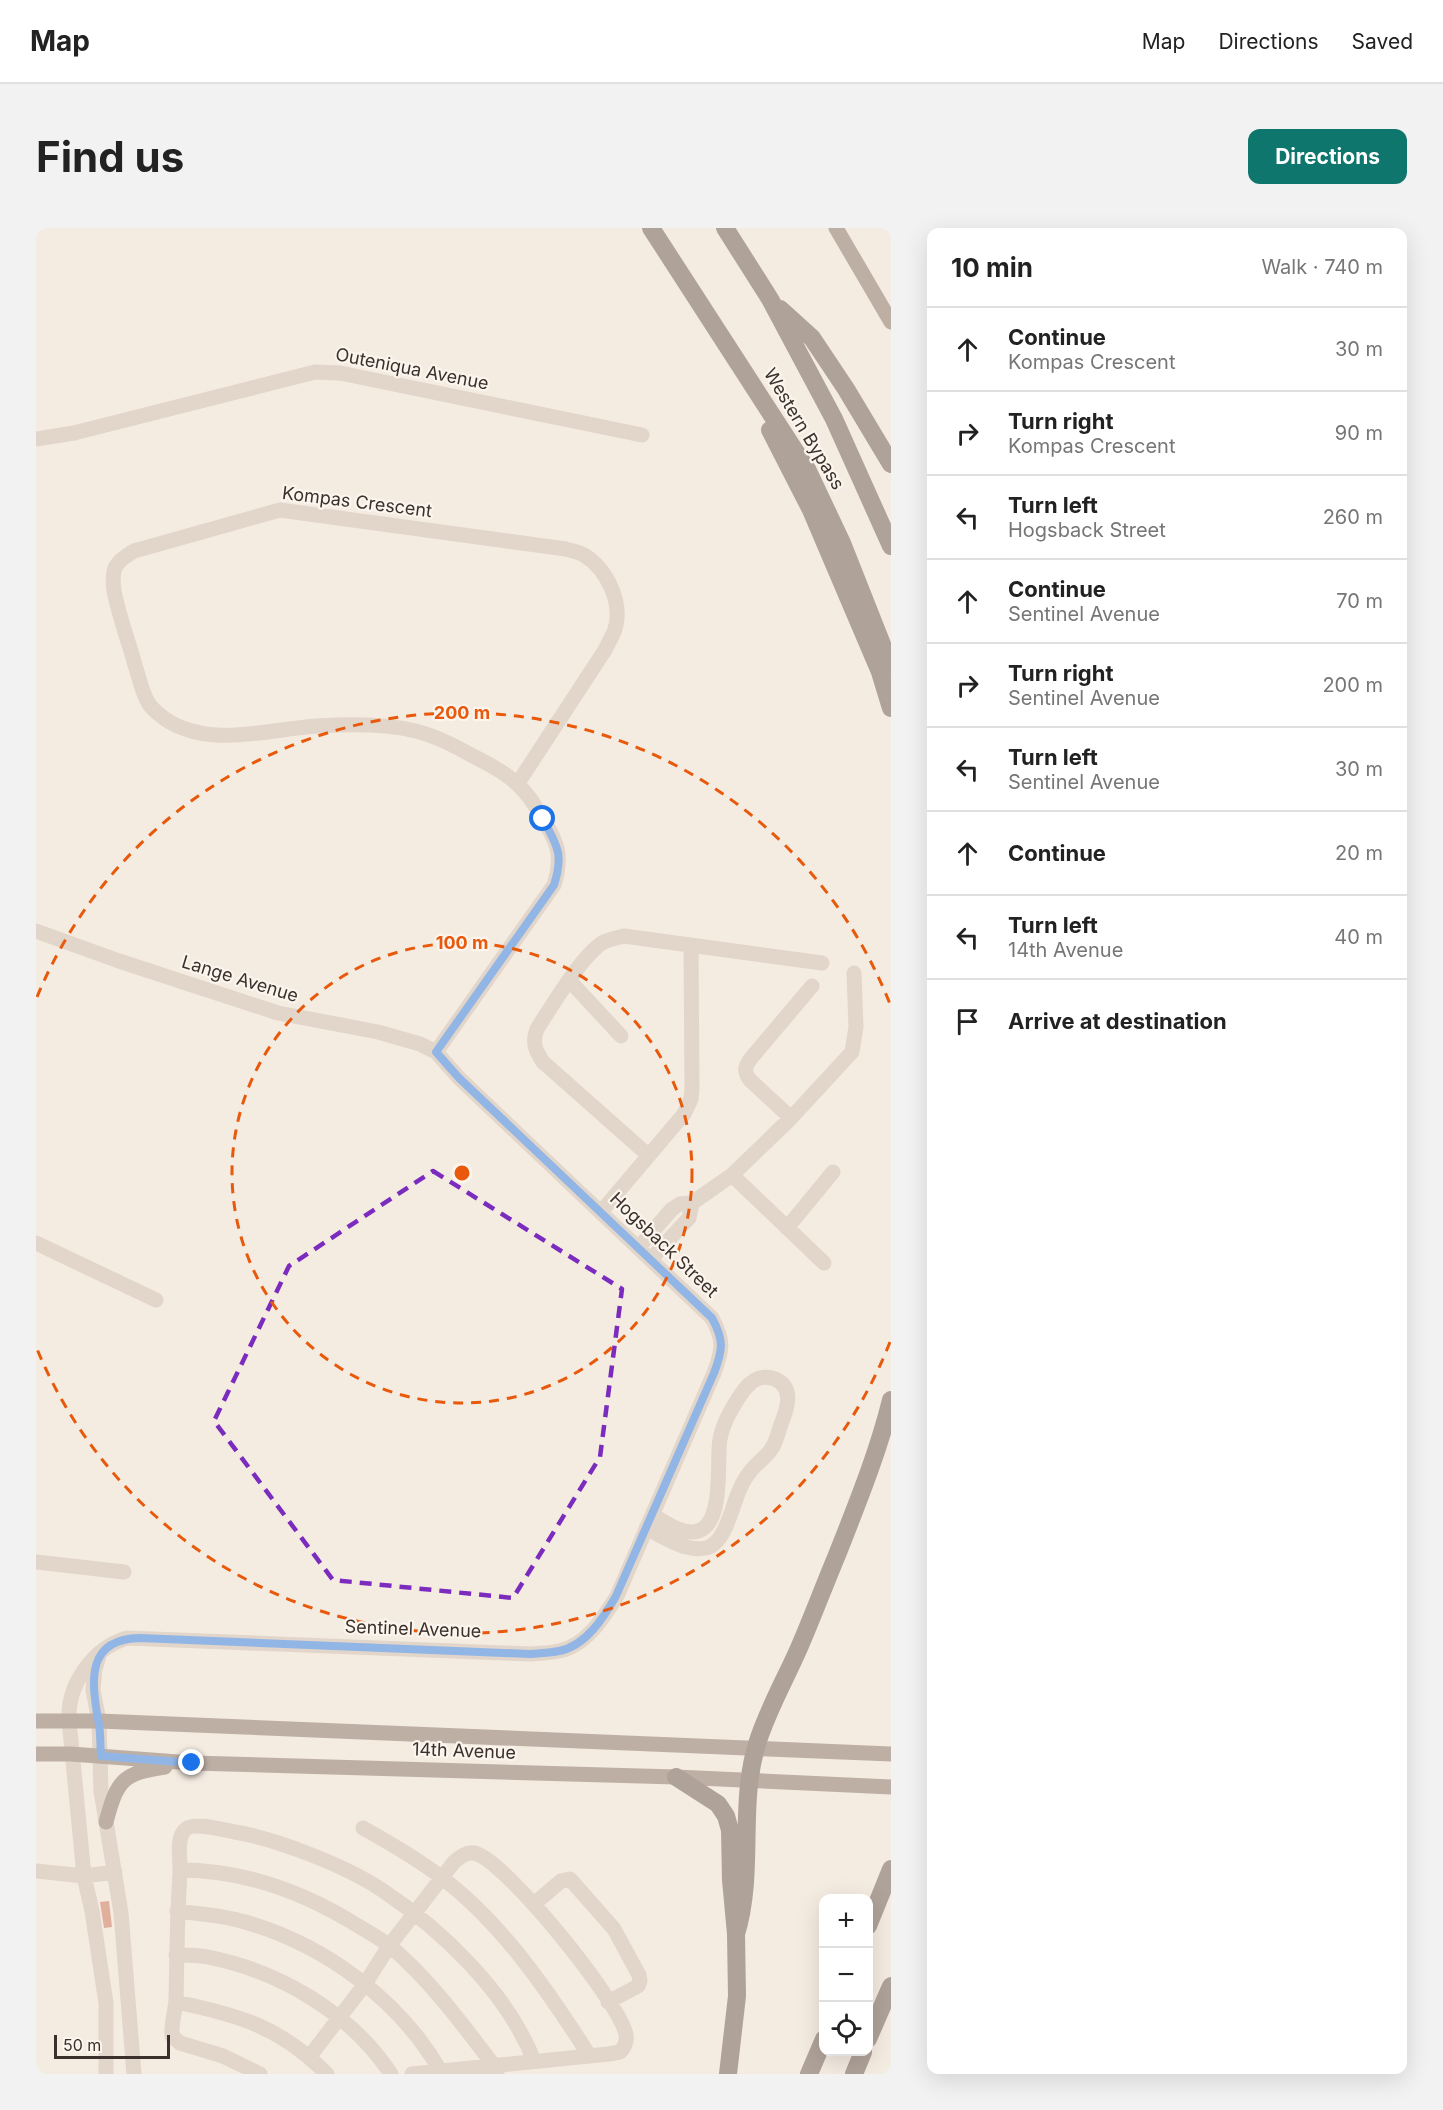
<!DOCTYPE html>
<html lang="en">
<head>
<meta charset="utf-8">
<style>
	:root { --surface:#fff; --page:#f2f2f2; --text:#222; --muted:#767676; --line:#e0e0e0; --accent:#0f766e }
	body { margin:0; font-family:Inter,sans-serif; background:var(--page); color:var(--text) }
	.controls { position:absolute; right:18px; bottom:18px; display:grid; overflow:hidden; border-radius:12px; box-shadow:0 6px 24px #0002 }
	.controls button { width:54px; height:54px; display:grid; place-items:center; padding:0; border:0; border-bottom:2px solid var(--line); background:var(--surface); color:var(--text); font:30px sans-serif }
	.scale { position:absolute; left:18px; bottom:15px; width:116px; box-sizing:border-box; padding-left:6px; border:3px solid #3b302b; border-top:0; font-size:16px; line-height:21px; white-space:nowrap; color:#3b302b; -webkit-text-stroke:4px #fbf5ee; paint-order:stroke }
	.stop { position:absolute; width:18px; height:18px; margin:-14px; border:4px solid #1a73e8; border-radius:50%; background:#fff }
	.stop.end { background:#1a73e8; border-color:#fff; box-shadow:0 2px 6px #0008 }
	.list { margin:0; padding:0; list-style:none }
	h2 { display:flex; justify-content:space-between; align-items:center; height:78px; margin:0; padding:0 24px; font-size:26px }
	h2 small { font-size:20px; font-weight:400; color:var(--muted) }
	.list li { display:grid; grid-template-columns:39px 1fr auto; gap:18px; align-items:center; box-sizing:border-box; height:84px; padding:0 24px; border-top:2px solid var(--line) }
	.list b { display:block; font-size:22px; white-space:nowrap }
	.list p { margin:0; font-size:20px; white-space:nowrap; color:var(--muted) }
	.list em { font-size:20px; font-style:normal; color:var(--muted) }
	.icon { flex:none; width:33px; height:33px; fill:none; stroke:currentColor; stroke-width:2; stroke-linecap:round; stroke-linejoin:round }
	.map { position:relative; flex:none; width:855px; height:1846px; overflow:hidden; border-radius:12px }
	header { display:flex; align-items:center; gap:36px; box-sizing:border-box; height:84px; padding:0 30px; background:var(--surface); border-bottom:2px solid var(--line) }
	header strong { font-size:28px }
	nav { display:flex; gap:33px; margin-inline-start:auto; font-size:21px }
	.intro { display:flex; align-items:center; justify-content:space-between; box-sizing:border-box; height:144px; padding:0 36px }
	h1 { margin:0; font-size:42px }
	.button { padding:15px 27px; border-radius:12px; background:var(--accent); color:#fff; font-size:21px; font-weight:700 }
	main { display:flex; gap:36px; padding:0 36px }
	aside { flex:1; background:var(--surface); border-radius:12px; box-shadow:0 6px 24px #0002 }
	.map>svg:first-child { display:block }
	.building { fill:#c8694b }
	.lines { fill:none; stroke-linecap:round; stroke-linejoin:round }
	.minor { stroke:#cdbbac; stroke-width:15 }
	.major { stroke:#7d675c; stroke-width:15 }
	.highway { stroke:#5c4a42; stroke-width:18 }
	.route { stroke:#1a73e8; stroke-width:8 }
	.marked { fill:none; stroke:#7b2cbf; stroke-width:4.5; stroke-dasharray:12 8; stroke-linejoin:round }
	.ring { fill:none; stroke:#e8590c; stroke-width:3; stroke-dasharray:10 8 }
	.labels { text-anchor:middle; stroke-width:4.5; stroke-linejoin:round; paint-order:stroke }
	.street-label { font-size:18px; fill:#3b302b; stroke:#fbf5ee }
	.centre { fill:#e8590c; stroke:#fbf5ee; stroke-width:3 }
	.ring-label { font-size:18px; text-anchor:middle; font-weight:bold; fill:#e8590c; stroke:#fbf5ee; stroke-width:4.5; stroke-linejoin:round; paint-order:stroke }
</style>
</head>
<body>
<header>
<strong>Map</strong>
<nav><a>Map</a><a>Directions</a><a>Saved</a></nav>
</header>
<div class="intro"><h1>Find us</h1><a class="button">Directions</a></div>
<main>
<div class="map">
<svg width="855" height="1846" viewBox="0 0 855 1846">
	<rect width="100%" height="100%" fill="#f4ebe1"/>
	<path class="building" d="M 73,1673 L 76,1699 L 68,1700 L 64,1674 Z"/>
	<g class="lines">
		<path class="minor" d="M 0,211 L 38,205 L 279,144 L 304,145 L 606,207
			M 0,703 L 83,733 L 242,785 L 342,804 L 384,816 L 400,824 L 423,850 L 676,1090 C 688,1112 687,1121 678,1145 L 581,1368 C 568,1389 550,1418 523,1423 C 514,1425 504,1425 494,1426 L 91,1410 C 57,1420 31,1457 33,1492 L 48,1648 L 56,1683 L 70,1775 L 70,1846
			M 533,752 L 585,808
			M 400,824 L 518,657 C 529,622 518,610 501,581 C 485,553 463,541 435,527 C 421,519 405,511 390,506 C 356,495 316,496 281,498 C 233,501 174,521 129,491 C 124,487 117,482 113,476 C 106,465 103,449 99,437 C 92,412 83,388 78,363 C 75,340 79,334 98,323 L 244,282 L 530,321 C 536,323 543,324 548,327 C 571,341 587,375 579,401 C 577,408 572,415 569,422 L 482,555
			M 755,890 L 714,852 C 707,843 709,838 716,829 L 776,758
			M 612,927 L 507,834 C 499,822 496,814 501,801 C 516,778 544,730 566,715 C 573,711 581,710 588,708 L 786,735
			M 696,947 L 788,1035
			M 565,984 L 648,886 L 655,871 L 656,861 L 655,717
			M 751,1000 L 797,944
			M 0,1015 L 120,1072
			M 603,1019 L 636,981 L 644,976 L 656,975 L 696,947 L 755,890 L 816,824 L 820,799 L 818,745
			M 615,1031 L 653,990 L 656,975
			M 610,1300 C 627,1309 649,1324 670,1320 C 689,1316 696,1279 703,1263 C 707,1253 712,1245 720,1237 C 726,1231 732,1227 736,1220 C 740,1214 742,1206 744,1199 C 750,1184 760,1160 739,1151 C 725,1146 716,1152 708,1162 C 698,1176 687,1194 684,1211 C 680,1233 690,1302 657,1304 C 643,1305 628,1293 616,1287
			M 0,1334 L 88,1344
			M 64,1425 L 59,1441 L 57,1462 L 63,1493 L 65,1563 L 85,1685 L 98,1846
			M 327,1600 C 354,1615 380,1630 405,1649 C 466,1695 512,1763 553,1827
			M 144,1642 C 209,1642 270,1665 324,1699 C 334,1705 345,1711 355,1719 C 395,1753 427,1797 459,1839 L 461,1844
			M 0,1643 L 48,1648 L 79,1644
			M 498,1676 L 525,1653 L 534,1651 L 578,1701 L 603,1747 L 604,1753 L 602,1758 L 572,1774
			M 141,1683 C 163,1686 187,1687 209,1694 C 289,1717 364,1772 405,1844
			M 140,1727 C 151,1727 162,1727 172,1729 C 243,1743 315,1785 355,1846
			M 140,1774 C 203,1787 245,1799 291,1846
			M 274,1828 L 329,1756 L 353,1718 L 418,1634 C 424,1629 430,1624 438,1625 C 468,1630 586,1777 590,1807 C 591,1814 588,1820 584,1824 L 573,1826 L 376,1846
			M 224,1846 L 187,1828 L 144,1815 L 136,1808 C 135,1796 139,1784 140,1772 C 141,1729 141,1687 144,1645 C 145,1633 139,1609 150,1601 C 158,1594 188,1602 199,1604 C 241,1611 310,1638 346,1662 C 406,1702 472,1765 498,1833"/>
		<path class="major" d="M 800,0 L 855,94
			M 0,1493 L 63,1493 L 855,1526
			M 0,1526 L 35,1526 L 156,1535 L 640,1549 L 855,1559
			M 70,1594 C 81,1553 86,1545 129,1539"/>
		<path class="highway" d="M 615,0 L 772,243 L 806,315 L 855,439
			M 689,0 L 734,71 L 798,191 L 855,318
			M 744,81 L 776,110 L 810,161 L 855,236
			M 734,202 L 775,282 L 844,444 L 855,480
			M 640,1549 L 682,1576 L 690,1588 L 694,1602 L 695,1652 L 700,1706 L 701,1768 L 692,1846
			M 832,1698 L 855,1641
			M 700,1706 C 719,1644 702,1578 721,1516 C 731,1483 749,1452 763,1420 C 776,1390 788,1358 801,1327 C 821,1276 842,1225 855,1172
			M 832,1811 L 855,1758
			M 773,1846 L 788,1811
			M 818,1846 L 827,1824"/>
	</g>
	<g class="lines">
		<path class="route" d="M 156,1535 L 65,1528 C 64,1516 65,1503 62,1491 C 55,1451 51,1411 104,1410 L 494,1426 C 504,1425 514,1425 523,1423 C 550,1418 568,1389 580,1368 L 678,1145 C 687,1121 688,1112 676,1090 L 423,850 L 400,824 L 518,657 C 528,625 521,618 507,591"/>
	</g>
	<path d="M0 0H855V1846H0ZM 397,943 L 586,1061 L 564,1229 L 477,1370 L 297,1352 L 178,1193 L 253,1038 Z" fill="#f4ebe1" fill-opacity=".55" fill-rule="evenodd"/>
	<path class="marked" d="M 397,943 L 586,1061 L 564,1229 L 477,1370 L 297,1352 L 178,1193 L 253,1038 Z"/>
	<g class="ring">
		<circle cx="426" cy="945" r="230"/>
		<path d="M854 1114A460 460 0 0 1 1 1121M1 769A460 460 0 0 1 854 776"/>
	</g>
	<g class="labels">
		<g class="street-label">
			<text transform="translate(376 141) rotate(11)" y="6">Outeniqua Avenue</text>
			<text transform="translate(768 201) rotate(59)" y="6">Western Bypass</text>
			<text transform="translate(321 274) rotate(7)" y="6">Kompas Crescent</text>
			<text transform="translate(204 751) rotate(17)" y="6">Lange Avenue</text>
			<text transform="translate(628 1017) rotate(44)" y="6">Hogsback Street</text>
			<text transform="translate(377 1401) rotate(2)" y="6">Sentinel Avenue</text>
			<text transform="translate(428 1523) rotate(2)" y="6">14th Avenue</text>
		</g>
	</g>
	<circle cx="426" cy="945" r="9" class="centre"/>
	<g class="ring-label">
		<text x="426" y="491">200 m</text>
		<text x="426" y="721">100 m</text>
	</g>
</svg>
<div class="controls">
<button>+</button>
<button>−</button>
<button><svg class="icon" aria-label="locate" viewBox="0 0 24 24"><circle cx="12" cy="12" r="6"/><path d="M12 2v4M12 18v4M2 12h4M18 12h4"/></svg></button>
</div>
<div class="scale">50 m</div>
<div class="stop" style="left:507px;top:591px"></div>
<div class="stop end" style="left:156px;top:1535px"></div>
</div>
<aside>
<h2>10 min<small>Walk · 740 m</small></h2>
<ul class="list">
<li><svg class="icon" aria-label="ahead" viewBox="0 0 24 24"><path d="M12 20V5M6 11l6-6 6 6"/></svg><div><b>Continue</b><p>Kompas Crescent</p></div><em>30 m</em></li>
<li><svg class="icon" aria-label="right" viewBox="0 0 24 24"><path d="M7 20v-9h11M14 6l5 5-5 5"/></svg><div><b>Turn right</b><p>Kompas Crescent</p></div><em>90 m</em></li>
<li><svg class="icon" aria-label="left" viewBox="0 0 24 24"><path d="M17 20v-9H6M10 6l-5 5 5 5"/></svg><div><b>Turn left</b><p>Hogsback Street</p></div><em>260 m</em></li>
<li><svg class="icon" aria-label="ahead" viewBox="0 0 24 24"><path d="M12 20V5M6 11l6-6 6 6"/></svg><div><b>Continue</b><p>Sentinel Avenue</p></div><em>70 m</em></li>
<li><svg class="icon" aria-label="right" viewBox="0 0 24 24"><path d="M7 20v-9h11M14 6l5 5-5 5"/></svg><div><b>Turn right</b><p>Sentinel Avenue</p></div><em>200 m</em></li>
<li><svg class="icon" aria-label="left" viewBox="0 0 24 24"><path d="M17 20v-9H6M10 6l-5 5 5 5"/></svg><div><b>Turn left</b><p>Sentinel Avenue</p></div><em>30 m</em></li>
<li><svg class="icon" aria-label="ahead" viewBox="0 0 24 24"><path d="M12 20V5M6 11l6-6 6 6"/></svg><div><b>Continue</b></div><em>20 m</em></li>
<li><svg class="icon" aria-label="left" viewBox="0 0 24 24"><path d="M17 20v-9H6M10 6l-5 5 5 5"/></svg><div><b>Turn left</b><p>14th Avenue</p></div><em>40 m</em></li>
<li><svg class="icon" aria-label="arrive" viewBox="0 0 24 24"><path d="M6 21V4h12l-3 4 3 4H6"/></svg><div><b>Arrive at destination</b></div></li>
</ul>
</aside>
</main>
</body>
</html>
